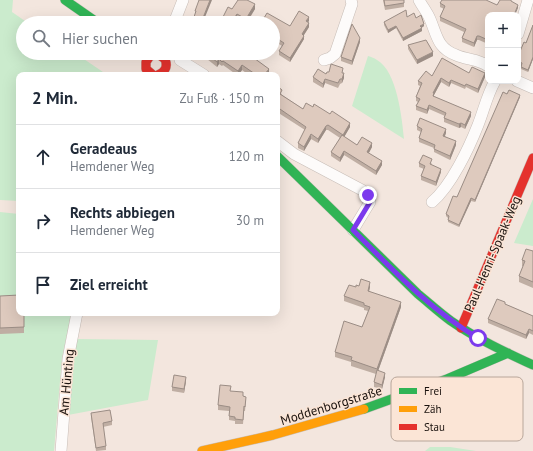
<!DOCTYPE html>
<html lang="de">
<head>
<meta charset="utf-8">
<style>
	:root { --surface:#fff; --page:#f2f2f3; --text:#1f2937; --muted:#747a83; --line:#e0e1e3 }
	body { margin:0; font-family:"PT Sans",sans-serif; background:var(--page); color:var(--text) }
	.controls { position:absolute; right:12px; top:12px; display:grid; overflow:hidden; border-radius:8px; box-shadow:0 4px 16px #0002 }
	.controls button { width:36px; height:36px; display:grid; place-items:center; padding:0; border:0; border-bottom:1px solid var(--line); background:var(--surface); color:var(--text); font:20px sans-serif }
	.stop { position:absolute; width:12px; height:12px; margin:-9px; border:3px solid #7c3aed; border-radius:50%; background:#fff }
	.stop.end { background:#7c3aed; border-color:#fff; box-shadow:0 1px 4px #0008 }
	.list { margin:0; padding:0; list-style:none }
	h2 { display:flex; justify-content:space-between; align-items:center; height:52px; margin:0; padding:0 16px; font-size:17px }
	h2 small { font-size:13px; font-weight:400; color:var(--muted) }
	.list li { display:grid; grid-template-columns:26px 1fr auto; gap:12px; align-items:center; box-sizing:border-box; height:64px; padding:0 16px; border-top:1px solid var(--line) }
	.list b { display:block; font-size:15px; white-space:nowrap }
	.list p { margin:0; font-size:13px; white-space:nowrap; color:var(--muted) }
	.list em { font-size:13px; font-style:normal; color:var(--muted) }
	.icon { flex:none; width:22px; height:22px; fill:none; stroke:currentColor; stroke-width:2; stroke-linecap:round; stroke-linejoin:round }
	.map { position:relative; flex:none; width:533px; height:451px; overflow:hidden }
	.search { position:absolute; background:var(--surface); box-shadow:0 4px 16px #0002; left:16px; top:16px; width:264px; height:44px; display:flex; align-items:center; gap:10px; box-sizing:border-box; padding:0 14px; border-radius:22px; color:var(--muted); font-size:15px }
	.panel { position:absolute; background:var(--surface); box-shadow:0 4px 16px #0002; left:16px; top:72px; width:264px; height:244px; border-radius:8px }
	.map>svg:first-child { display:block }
	.green { fill:#cbebcd }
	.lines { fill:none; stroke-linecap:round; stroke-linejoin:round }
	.street-casing { stroke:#c7bdb7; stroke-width:12 }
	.fast-casing { stroke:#c7bdb7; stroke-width:10 }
	.slow-casing { stroke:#c7bdb7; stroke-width:10 }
	.jam-casing { stroke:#c7bdb7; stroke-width:10 }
	.street { stroke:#fdfbfa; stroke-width:11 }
	.fast { stroke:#30b455; stroke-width:9 }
	.slow { stroke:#ff9f0a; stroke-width:9 }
	.jam { stroke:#e5322d; stroke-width:9 }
	.wall { fill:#bfaea3 }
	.shaded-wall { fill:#9b8d85 }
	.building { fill:#decabe; stroke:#9b8d85 }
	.route { stroke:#7c3aed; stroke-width:5 }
	.labels { text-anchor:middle; stroke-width:3; stroke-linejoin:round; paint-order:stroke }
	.street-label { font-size:13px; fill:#1a120e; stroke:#fbe5d6 }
	.key { fill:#fbe5d6; stroke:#b8a69a; stroke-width:1 }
	.key-label { font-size:11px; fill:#1a120e }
</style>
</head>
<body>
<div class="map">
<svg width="533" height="451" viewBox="0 0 533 451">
	<rect width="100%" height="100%" fill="#f3e6de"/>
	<path class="green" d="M 0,0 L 13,0 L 12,12 L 28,23 L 23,23 L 23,53 L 75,53 L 103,72 L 106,75 L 19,75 L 19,201 L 0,200 Z
		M 368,56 C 371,57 375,58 377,60 C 397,71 402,118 404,139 L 352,106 Z
		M 533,199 L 533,246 L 514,243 Z
		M 0,212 L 19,214 L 19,313 L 72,313 L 62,358 L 54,451 L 0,451 Z
		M 76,339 L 158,340 L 148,400 L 68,415 Z
		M 430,447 L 450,447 L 476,451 L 425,451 Z"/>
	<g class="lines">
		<g class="street-casing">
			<path id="street" d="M 419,0 C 422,6 427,12 430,19 C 437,35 437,48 456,55 C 467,60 478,59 488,66
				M 174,23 L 183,0
				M 518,34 L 528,0
				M 180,60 L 204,75
				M 324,60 L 330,58 L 335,54 L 352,4 L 351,0
				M 517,81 L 533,88
				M 277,141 L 294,154 L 362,190 L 368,195 L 370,202 L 353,230
				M 432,202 C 451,186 469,148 478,125 C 484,110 487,95 495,81
				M 61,451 L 68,359 L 77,313"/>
		</g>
		<g class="fast-casing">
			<path id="fast" d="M 65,0 L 98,23
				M 277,156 L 418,294 C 429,303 440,313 451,321 C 477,339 505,352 533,365
				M 364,409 L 447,379 L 508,353"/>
		</g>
		<g class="slow-casing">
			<path id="slow" d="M 202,451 L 273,435 L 364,409"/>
		</g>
		<g class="jam-casing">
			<path id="jam" d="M 153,75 L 146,69 L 146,62 L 150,56 L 158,54 L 165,59 C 168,67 165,72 158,75
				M 461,328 L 533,158"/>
		</g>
		<use href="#street" class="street"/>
		<use href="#fast" class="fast"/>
		<use href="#slow" class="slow"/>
		<use href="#jam" class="jam"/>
	</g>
	<path class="wall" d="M 383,0 L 404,0 L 404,7 L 385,10 Z
		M 512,2 L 518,8 L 488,15 L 488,44 L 479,40 L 477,40 L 474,47 L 462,42 L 462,38 L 464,32 L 440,21 L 440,17 L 444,9 L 440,7 L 440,3 L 497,5 Z
		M 232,9 L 255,9 L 247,23 L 245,23 L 237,18 L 234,23 L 225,23 L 223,22 L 223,17 Z
		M 407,17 L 416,18 L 424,26 L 421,28 L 422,31 L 403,41 L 396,28 L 388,33 L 384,25 L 384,22 Z
		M 309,21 L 308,22 L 309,27 L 304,35 L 304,39 L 290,62 L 279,55 L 279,51 L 282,46 L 273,40 L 273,23 L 290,26 Z
		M 533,25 L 533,59 L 528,72 L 521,69 L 522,65 L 518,63 L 518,56 L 526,43 Z
		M 360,42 L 352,65 L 341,61 L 341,57 Z
		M 408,45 L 433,56 L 417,64 L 408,49 Z
		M 207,54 L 269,73 L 268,75 L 249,75 L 242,70 L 239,75 L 237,75 L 223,65 L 222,66 L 219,64 L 217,67 L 207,59 Z
		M 329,72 L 343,73 L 344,78 L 342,83 L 340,84 L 338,88 L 325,83 L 323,88 L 313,82 L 313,77 L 326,74 Z
		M 469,73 L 485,77 L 478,93 L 466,87 L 465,89 L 451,83 L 449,87 L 441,82 L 434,95 L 434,96 L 471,116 L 465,129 L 461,127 L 459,128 L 444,122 L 444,118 L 445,116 L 429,109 L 427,114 L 416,110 L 416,106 L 418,102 L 416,101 L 416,97 L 420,86 L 418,85 L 418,81 L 432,76 Z
		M 277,86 L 282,95 L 303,109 L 313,107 L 350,127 L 344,137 L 357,145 L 372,147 L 369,153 L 382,165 L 376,175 L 344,155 L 340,162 L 331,156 L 331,152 L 340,138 L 328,130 L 326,130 L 318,143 L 311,139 L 304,151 L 298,148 L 298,143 L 305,130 L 277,112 Z
		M 507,94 L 520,97 L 475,202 L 471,201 L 459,227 L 448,222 L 448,218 L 446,216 L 446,214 L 457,197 Z
		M 417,126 L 446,133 L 445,136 L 456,145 L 450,160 L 434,152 L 434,148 L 419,142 L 419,138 L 421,132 L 417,130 Z
		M 419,163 L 432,163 L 431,164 L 441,172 L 436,186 L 421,180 L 421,176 L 424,169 L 419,167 Z
		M 533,251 L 533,288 L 519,282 L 519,276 L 523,266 L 522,266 L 522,260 Z
		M 359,286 L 370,287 L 369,291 L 401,307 L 378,371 L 385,377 L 382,389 L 374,387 L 374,382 L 376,374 L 351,366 L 351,362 L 335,357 L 335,352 L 362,327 L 368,311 L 364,310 L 364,308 L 344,301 L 344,296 L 356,287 Z
		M 0,296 L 21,313 L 24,313 L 24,333 L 0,334 Z
		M 505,304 L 533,316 L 533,335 L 529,333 L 526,339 L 488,323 L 488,319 Z
		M 186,381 L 184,393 L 172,391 L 172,387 Z
		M 231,391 L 243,396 L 246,401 L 245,411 L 244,411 L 243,424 L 235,424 L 235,421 L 229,420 L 229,411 L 218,410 L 218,405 Z
		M 91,413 L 112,421 L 112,425 L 103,427 L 106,446 L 106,450 L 96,451 L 91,417 Z"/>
	<path class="shaded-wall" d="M 210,0 L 212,0 L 203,22 L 203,18 Z
		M 255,4 L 255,9 L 246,23 L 246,19 Z
		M 518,5 L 518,8 L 515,15 L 514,15 Z
		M 237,14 L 237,18 L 234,23 L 231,23 Z
		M 309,17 L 309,21 L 306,25 L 306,21 Z
		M 309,23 L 309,27 L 302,38 L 302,34 Z
		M 424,24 L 424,26 L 420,29 L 420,26 Z
		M 396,26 L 396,28 L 388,33 L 388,30 Z
		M 422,28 L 422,31 L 403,41 L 403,38 Z
		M 304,36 L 304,39 L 290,62 L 290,58 Z
		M 477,36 L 477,40 L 474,47 L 474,43 Z
		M 360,38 L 360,42 L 352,65 L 352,61 Z
		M 433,52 L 433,56 L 417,64 L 417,60 Z
		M 533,57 L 533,59 L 528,72 L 528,70 Z
		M 219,59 L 219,64 L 217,67 L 217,62 Z
		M 242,65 L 242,70 L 238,75 L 238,71 Z
		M 269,69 L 269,73 L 268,75 L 264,75 Z
		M 344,73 L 344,78 L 342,83 L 342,79 Z
		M 485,73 L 485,77 L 478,93 L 478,89 Z
		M 441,78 L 441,82 L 434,95 L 434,97 L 433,100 L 433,93 Z
		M 325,79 L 325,83 L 323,88 L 323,84 Z
		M 451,80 L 451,83 L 449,87 L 449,83 Z
		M 520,95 L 520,97 L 475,202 L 475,200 Z
		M 429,105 L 429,109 L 427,114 L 427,110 Z
		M 471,112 L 471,116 L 465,129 L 465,125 Z
		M 350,123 L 350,127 L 343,139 L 343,135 Z
		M 461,123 L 461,127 L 459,128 L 459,124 Z
		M 326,126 L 326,130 L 318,143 L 318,139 Z
		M 446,129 L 446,133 L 443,140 L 443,136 Z
		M 311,134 L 311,139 L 304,151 L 304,147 Z
		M 456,141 L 456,145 L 450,160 L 450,156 Z
		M 372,143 L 372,147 L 367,156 L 367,152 Z
		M 344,151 L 344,155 L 340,162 L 340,158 Z
		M 382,161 L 382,165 L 376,175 L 376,171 Z
		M 441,169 L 441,172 L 436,186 L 436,182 Z
		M 471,198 L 471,201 L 459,227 L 459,225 Z
		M 370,282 L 370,287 L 368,296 L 368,291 Z
		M 401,302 L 401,307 L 377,374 L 377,369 Z
		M 529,329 L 529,333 L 526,339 L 526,335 Z
		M 385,373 L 385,377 L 382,389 L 382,385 Z
		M 186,377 L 186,381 L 184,393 L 184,389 Z"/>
	<path class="building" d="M 199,0 L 210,0 L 203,18 L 208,21 L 207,23 L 192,23 L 196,11 L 195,11 Z
		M 238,0 L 247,0 L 255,4 L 246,19 L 237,14 L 231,23 L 223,17 L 228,7 L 232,9 Z
		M 384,0 L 404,0 L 404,3 L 385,6 Z
		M 442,0 L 486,0 L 497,5 L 500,0 L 511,0 L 511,1 L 518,5 L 514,15 L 488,15 L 488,40 L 479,36 L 477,36 L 474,43 L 462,38 L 466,29 L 440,17 L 445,6 L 440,3 Z
		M 406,10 L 407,17 L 414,13 L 416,18 L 421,15 L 424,24 L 420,26 L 422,28 L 403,38 L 396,26 L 388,30 L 384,22 Z
		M 299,11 L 309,17 L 306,21 L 309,23 L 302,34 L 304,36 L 290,58 L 279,51 L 284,43 L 273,36 L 273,23 L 261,23 L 267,13 L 290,26 Z
		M 352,24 L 360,38 L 352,61 L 341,57 Z
		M 533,25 L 533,57 L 528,70 L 521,67 L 522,63 L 518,61 L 518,56 L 524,42 L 526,43 Z
		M 426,40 L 433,52 L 417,60 L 408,45 Z
		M 208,53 L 247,53 L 269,69 L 264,75 L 254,75 L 255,74 L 242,65 L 238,71 L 223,61 L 222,62 L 219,59 L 217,62 L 207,54 Z
		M 442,58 L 469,73 L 472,67 L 485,73 L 478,89 L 466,84 L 465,86 L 451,80 L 449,83 L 441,78 L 433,93 L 434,93 L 433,96 L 471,112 L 465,125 L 461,123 L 459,124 L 444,118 L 446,113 L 429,105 L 427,110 L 416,106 L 420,99 L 416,97 L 422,83 L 418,81 L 426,71 L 432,76 Z
		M 331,64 L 343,68 L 342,73 L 344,73 L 342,79 L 340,79 L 338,83 L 325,79 L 323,84 L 313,77 L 318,69 L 326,74 L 327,72 L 329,72 Z
		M 277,86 L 282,90 L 280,94 L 303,109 L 306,103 L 313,107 L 314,104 L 330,114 L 332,111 L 350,123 L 343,135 L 328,125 L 326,126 L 318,139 L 311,134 L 304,147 L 298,143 L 306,127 L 277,107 Z
		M 509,90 L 520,95 L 475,200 L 471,198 L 459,225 L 448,220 L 449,216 L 446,214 L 453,196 L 457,197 L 503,92 L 507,94 Z
		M 420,118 L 446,129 L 443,136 L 456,141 L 450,156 L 434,149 L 435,145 L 419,138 L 422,129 L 417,126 Z
		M 342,135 L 357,145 L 362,137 L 372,143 L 367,152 L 382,161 L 376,171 L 344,151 L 340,158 L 331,152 Z
		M 423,155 L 432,159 L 430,164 L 441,169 L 436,182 L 421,176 L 425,166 L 419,163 Z
		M 526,249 L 533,251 L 533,282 L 519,276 L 525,261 L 522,260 Z
		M 361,279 L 370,282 L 368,291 L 401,302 L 377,369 L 351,360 L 352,357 L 335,352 L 344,321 L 362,327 L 370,307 L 364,305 L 364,303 L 344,296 L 349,285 L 356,287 L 356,285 L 359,286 Z
		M 19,295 L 19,313 L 24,313 L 24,327 L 0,328 L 0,296 Z
		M 497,299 L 505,302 L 505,304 L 533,316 L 533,331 L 529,329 L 526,335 L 488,319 Z
		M 377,370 L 385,373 L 382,385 L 374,382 Z
		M 174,375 L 186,377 L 184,389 L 172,387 Z
		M 220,385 L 231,386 L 230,391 L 243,392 L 243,396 L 246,397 L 245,407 L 244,406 L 243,420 L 235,419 L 235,417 L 229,416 L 230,407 L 218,405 Z
		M 110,410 L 112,421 L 103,423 L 106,446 L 96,448 L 91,413 Z"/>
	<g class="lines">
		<path class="route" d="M 368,195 L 370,202 L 353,230 C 392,269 429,309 478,338"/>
	</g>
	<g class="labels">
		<g class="street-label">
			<text transform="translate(492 254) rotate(-67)" y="5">Paul-Henri-Spaak-Weg</text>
			<text transform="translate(66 382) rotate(-85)" y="5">Am Hünting</text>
			<text transform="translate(331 405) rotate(-17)" y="5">Moddenborgstraße</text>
		</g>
	</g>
	<rect x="391" y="377" width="132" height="64" rx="6" class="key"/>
	<rect x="399" y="388" width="18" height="6" fill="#30b455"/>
	<rect x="399" y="406" width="18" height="6" fill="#ff9f0a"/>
	<rect x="399" y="424" width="18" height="6" fill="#e5322d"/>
	<g class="key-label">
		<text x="424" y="395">Frei</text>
		<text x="424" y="413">Zäh</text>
		<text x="424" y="431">Stau</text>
	</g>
</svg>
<div class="controls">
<button>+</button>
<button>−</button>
</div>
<div class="stop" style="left:478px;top:338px"></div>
<div class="stop end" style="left:368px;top:195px"></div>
<div class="search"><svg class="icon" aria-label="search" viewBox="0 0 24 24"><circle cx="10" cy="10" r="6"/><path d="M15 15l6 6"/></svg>Hier suchen</div>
<section class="panel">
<h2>2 Min.<small>Zu Fuß · 150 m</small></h2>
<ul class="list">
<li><svg class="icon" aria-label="ahead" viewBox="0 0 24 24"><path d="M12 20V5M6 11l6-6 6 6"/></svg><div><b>Geradeaus</b><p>Hemdener Weg</p></div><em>120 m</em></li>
<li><svg class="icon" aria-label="right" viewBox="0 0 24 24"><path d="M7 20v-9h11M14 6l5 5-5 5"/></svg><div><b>Rechts abbiegen</b><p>Hemdener Weg</p></div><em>30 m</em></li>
<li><svg class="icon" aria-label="arrive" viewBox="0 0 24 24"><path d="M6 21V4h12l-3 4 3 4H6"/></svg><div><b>Ziel erreicht</b></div></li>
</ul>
</section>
</div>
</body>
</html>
